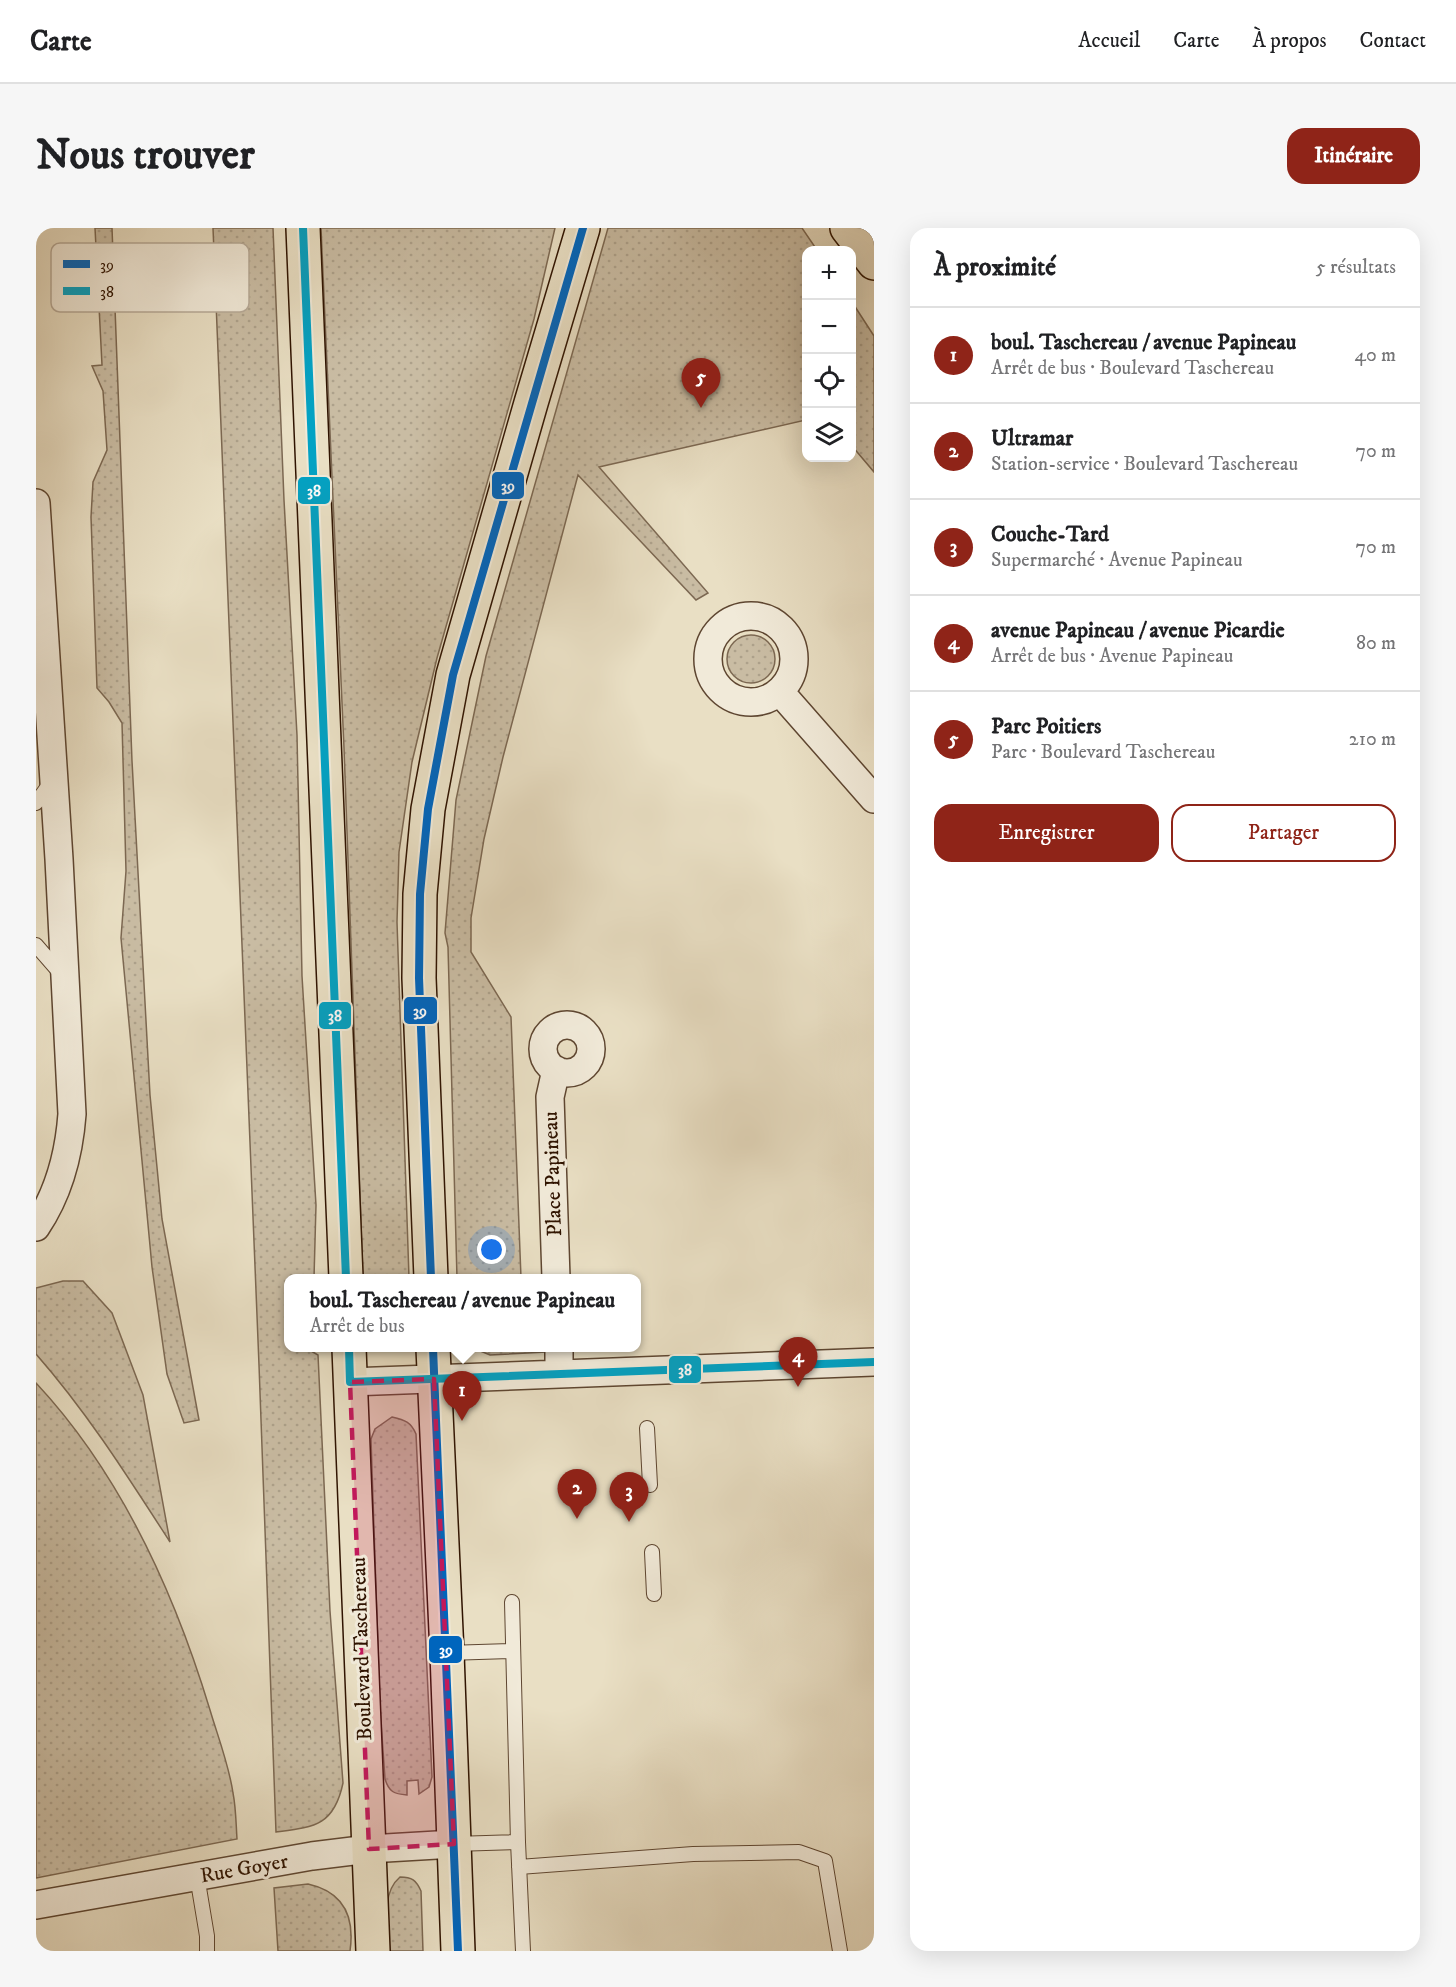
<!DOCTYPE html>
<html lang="fr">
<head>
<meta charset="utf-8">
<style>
	:root { --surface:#fff; --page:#f6f6f6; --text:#202124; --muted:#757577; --line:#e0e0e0; --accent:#8f2418 }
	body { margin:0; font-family:"IM FELL DW Pica",serif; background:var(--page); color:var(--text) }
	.controls { position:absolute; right:18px; top:18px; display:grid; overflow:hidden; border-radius:12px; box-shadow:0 6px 24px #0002 }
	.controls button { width:54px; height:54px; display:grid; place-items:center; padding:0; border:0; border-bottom:2px solid var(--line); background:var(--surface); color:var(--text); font:30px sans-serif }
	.you { position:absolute; left:456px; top:1022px; width:21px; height:21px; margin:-15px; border:4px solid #fff; border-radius:50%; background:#1a73e8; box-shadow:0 0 0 9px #1a73e833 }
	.badge { display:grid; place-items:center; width:39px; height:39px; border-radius:50%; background:var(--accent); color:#fff; font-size:20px; font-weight:700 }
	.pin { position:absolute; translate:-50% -50px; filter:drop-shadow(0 2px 3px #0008) }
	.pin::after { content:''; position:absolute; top:32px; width:21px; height:18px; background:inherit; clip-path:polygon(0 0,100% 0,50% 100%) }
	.popup { position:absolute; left:248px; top:1046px; width:357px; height:78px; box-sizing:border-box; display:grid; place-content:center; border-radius:12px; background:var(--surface); filter:drop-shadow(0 2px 4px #0005); font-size:20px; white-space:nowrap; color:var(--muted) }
	.popup b { font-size:22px; color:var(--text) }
	.popup::after { content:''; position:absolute; left:50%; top:100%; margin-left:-12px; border:12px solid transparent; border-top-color:var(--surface) }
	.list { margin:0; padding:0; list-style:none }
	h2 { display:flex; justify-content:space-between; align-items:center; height:78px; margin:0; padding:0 24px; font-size:26px }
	h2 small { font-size:20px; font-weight:400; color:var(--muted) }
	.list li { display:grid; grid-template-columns:39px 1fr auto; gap:18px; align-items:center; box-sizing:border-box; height:96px; padding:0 24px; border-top:2px solid var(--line) }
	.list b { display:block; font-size:22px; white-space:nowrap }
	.list p { margin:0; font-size:20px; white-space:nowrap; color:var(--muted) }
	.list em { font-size:20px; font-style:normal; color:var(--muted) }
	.actions { display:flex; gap:12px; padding:18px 24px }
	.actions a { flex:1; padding:14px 0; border:2px solid var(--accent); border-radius:18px; text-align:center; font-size:21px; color:var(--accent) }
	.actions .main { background:var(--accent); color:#fff }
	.icon { flex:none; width:33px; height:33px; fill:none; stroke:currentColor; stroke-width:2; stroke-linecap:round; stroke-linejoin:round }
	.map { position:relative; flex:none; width:838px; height:1723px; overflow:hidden; border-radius:18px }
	header { display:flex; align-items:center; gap:36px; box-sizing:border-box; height:84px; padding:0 30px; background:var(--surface); border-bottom:2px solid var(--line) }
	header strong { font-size:28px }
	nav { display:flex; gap:33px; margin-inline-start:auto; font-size:21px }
	.intro { display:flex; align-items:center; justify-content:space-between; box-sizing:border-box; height:144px; padding:0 36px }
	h1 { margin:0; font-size:42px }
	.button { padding:15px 27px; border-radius:18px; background:var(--accent); color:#fff; font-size:21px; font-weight:700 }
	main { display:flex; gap:36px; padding:0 36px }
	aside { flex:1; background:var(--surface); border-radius:18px; box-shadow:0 6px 24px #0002 }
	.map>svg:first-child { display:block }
	.green { fill:url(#green-dots); stroke:#7c6852; stroke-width:1.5 }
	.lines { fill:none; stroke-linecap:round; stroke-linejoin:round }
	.lane-casing { stroke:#5e4631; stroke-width:16 }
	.street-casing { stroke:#5e4631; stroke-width:30 }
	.primary-casing { stroke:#2f1300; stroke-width:36 }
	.highway-casing { stroke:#2f1300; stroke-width:36 }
	.lane { stroke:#f1ead9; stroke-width:14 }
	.street { stroke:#f1ead9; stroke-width:27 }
	.primary { stroke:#e9dfc4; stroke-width:33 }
	.highway { stroke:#e9dfc4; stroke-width:33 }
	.bus-1-casing { stroke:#f1ead9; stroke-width:12 }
	.bus-2-casing { stroke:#f1ead9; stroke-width:12 }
	.bus-1 { stroke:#0065bd; stroke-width:8 }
	.bus-2 { stroke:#02a2c4; stroke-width:8 }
	.marked { fill:#c2185b; fill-opacity:0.2; stroke:#c2185b; stroke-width:4.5; stroke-dasharray:12 8; stroke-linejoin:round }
	.labels { text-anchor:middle; stroke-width:6; stroke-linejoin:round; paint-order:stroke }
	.street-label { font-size:21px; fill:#2f1300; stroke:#f1ead9 }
	.key { fill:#f1ead9; stroke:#b7aa98; stroke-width:1.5 }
	.key-label { font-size:16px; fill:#2f1300 }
	.line-badge { stroke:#f1ead9; stroke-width:2 }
	.badge-label { font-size:16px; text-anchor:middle; font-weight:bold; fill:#fff }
</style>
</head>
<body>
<header>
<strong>Carte</strong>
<nav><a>Accueil</a><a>Carte</a><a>À propos</a><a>Contact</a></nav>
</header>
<div class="intro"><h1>Nous trouver</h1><a class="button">Itinéraire</a></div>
<main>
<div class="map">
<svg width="838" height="1723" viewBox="0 0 838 1723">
	<defs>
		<pattern id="green-dots" width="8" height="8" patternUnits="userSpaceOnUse" patternTransform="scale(1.5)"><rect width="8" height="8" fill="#c9bca3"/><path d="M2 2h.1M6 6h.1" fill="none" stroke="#ada18b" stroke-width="1.8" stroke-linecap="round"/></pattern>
	</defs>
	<rect width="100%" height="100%" fill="#e9dfc4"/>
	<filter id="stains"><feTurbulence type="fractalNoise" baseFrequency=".00333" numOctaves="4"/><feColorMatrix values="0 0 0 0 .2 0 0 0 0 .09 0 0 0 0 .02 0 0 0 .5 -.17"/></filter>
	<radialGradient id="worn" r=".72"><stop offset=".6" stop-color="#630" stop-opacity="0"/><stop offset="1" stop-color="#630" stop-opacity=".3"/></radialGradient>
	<path class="green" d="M 59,0 L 76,0 L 96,533 L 114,867 L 126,991 L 163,1192 L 148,1195 L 131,1146 L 116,1039 L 85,710 L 90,643 L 86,495 L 73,474 L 61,460 L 55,289 L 57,254 L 71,222 L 67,163 L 56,138 L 66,137 Z
		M 177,0 L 237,0 L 248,272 L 261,507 L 266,748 L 280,977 L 278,1050 L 252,1050 L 252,1120 L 270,1120 L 282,1127 L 294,1383 L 307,1555 C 298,1598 278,1599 240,1604 L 223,1137 Z
		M 285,0 L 519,0 L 498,91 L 401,430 L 376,534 L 363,624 L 361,694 L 373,1050 L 327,1050 L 308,520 Z
		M 572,0 L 766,0 L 781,22 L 770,22 L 770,192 L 563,239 L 672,365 L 660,372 L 542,247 L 467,529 L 448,611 L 435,690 L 435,724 L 475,789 L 485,1050 L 421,1050 L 412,719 L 409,705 L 420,572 L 450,428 Z
		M 816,74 L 838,108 L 838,244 L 816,218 Z
		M691 431a24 24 0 1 1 48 0a24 24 0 1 1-48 0Z
		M 27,1053 L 47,1053 L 76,1085 L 107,1167 L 134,1314 C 92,1249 51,1184 0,1126 L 0,1060 Z
		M 437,1120 L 510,1120 L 510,1124 L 454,1127 Z
		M 0,1155 C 85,1246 138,1363 174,1482 C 182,1509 193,1537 197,1565 C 200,1580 200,1596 201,1611 L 0,1650 Z
		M 356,1189 C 369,1192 375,1194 380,1206 L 396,1549 L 393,1559 L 383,1566 L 382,1552 L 371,1553 L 371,1567 C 358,1566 353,1564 349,1551 L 344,1479 L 335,1211 L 339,1201 Z
		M 364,1649 C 376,1649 380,1652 385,1663 L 387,1723 L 353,1723 C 352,1699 344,1666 364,1649 Z
		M 272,1656 C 308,1664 319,1688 314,1723 L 242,1723 L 238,1660 Z"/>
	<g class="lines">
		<g class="lane-casing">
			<path id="lane" d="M 0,575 L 16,553
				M 0,717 L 26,747
				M 611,1200 L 614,1257
				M 616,1324 L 618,1366
				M 476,1374 L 482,1614
				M 411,1425 L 477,1423
				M 418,1616 L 482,1614 L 487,1723
				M 483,1639 L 657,1626 L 763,1624 L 789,1633 L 804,1723
				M 161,1648 L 171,1708 L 171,1723"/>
		</g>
		<g class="street-casing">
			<path id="street" d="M 0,275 L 23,631 L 36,886 C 33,927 23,965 0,999
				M672 431a43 43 0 1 1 86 0a43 43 0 1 1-86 0Z
				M 744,464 L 838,571
				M507 821a24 24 0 1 1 48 0a24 24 0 1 1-48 0Z
				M 520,842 L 514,869 L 520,1050
				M 523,1120 L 523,1146
				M 314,1154 L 838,1134
				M 0,1677 L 276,1628 L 333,1621 L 418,1616"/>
		</g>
		<g class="primary-casing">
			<path id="primary" d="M 267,0 L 310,1050
				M 395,1050 L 383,750 L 384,666 L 392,581 L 417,447 L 495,175 L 547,0
				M 313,1120 L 337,1723
				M 397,1120 L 411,1425 L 422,1723"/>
		</g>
		<g class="highway-casing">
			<path id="highway" d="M 811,0 L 838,35"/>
		</g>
		<use href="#lane" class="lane"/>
		<use href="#street" class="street"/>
		<use href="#primary" class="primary"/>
		<use href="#highway" class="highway"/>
		<g class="bus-1-casing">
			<path id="bus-1" d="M 395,1050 L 383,750 L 384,666 L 392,581 L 417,447 L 547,0
				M 397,1120 L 422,1723"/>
		</g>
		<g class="bus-2-casing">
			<path id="bus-2" d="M 267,0 L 310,1050
				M 313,1120 L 314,1154 L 838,1134"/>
		</g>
		<use href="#bus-1" class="bus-1"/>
		<use href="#bus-2" class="bus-2"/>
	</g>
	<path class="marked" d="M 398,1151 L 418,1616 L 333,1621 L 314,1154 Z"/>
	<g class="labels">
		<g class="street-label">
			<text transform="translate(516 946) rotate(-92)" y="7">Place Papineau</text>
			<text transform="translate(325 1421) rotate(-92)" y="7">Boulevard Taschereau</text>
			<text transform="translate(208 1640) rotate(-10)" y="7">Rue Goyer</text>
		</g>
	</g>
	<rect x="15" y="15" width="198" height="69" rx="9" class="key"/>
	<rect x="27" y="32" width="27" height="8" fill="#0065bd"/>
	<rect x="27" y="59" width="27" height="8" fill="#02a2c4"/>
	<g class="key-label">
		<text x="64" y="42">39</text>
		<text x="64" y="69">38</text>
	</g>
	<g class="line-badge">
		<rect x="455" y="243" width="34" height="29" rx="6" fill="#0065bd"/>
		<rect x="261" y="248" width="34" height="29" rx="6" fill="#02a2c4"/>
		<rect x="367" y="768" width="35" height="29" rx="6" fill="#0065bd"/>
		<rect x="282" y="773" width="34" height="29" rx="6" fill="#02a2c4"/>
		<rect x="632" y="1127" width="34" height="29" rx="6" fill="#02a2c4"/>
		<rect x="392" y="1407" width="35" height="29" rx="6" fill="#0065bd"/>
	</g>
	<g class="badge-label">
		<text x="472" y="263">39</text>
		<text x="278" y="268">38</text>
		<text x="384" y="788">39</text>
		<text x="299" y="793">38</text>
		<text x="649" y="1147">38</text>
		<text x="410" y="1427">39</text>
	</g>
	<rect width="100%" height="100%" filter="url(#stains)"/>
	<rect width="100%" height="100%" fill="url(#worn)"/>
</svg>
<div class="controls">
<button>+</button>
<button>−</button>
<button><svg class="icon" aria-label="locate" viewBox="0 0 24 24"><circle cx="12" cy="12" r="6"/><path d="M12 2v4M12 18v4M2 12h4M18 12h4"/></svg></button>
<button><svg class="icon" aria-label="layers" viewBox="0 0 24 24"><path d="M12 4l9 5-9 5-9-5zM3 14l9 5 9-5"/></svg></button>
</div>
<div class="you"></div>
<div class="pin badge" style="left:426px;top:1193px">1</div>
<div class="popup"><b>boul. Taschereau / avenue Papineau</b>Arrêt de bus</div>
<div class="pin badge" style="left:541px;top:1291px">2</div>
<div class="pin badge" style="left:593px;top:1294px">3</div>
<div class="pin badge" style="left:762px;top:1159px">4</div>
<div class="pin badge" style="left:665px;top:180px">5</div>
</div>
<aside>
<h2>À proximité<small>5 résultats</small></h2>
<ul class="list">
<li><span class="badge">1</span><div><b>boul. Taschereau / avenue Papineau</b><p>Arrêt de bus · Boulevard Taschereau</p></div><em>40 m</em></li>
<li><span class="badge">2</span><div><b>Ultramar</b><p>Station-service · Boulevard Taschereau</p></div><em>70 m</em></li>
<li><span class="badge">3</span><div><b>Couche-Tard</b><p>Supermarché · Avenue Papineau</p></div><em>70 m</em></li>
<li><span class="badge">4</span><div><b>avenue Papineau / avenue Picardie</b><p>Arrêt de bus · Avenue Papineau</p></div><em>80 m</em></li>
<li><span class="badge">5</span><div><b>Parc Poitiers</b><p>Parc · Boulevard Taschereau</p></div><em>210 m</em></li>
</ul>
<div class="actions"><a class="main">Enregistrer</a><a>Partager</a></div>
</aside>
</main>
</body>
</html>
